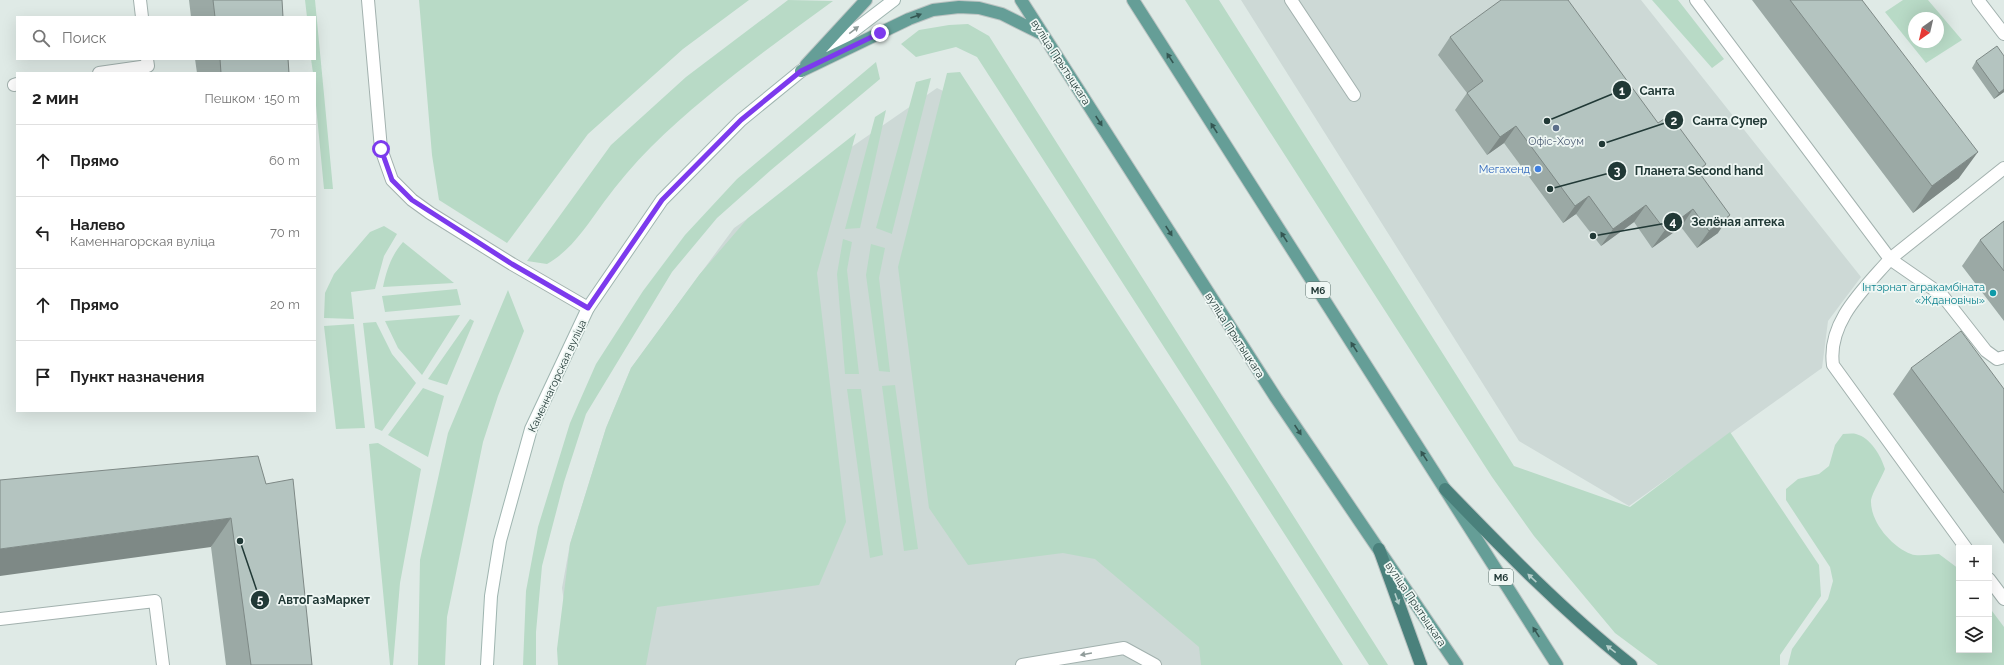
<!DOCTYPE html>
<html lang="ru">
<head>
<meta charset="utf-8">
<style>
	:root { --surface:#fff; --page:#f6f6f6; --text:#222; --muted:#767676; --line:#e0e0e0 }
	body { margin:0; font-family:Raleway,sans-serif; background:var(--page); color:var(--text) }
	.controls { position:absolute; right:12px; bottom:12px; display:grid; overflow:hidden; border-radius:0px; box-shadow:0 4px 16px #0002 }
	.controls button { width:36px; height:36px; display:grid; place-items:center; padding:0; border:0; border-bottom:1px solid var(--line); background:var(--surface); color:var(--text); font:20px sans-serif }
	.compass { position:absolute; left:1908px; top:12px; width:36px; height:36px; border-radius:50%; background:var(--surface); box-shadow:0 4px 16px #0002; rotate:214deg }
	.stop { position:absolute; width:12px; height:12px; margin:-9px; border:3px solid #7c3aed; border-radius:50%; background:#fff }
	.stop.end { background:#7c3aed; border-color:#fff; box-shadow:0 1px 4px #0008 }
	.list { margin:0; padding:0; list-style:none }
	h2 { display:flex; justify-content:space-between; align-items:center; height:52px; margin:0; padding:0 16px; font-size:17px }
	h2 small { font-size:13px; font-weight:400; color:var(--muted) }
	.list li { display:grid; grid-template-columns:26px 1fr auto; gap:12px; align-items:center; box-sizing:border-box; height:72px; padding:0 16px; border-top:1px solid var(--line) }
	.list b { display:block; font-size:15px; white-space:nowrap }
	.list p { margin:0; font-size:13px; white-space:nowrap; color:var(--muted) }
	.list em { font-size:13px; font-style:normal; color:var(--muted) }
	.icon { flex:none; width:22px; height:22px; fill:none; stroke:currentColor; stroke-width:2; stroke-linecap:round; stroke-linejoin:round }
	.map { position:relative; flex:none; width:2004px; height:665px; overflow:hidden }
	.search { position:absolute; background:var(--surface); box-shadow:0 4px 16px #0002; left:16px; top:16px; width:300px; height:44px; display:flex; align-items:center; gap:10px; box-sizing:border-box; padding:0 14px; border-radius:0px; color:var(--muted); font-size:15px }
	.panel { position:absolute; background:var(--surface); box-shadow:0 4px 16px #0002; left:16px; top:72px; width:300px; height:340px; border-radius:0px }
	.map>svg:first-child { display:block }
	.built { fill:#cdd9d6 }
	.green { fill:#b8dac6; fill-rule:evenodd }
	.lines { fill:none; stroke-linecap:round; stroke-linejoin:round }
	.service-casing { stroke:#a2b1ae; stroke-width:14 }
	.secondary-casing { stroke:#9fb5b0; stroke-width:14 }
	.primary-casing { stroke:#bcc4c3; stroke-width:14 }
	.trunk-casing { stroke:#bcc4c3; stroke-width:14 }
	.service { stroke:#fff; stroke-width:12 }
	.secondary { stroke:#fff; stroke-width:12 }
	.primary { stroke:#659e97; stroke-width:12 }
	.trunk { stroke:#4a817c; stroke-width:12 }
	.wall { fill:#9ba9a5 }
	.shaded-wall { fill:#7e8986 }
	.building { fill:#b4c4c0; stroke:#7e8986 }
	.oneway { fill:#355753 }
	.oneway2 { fill:#909c9a }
	.oneway3 { fill:#b5ceca }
	.route { stroke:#7c3aed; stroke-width:5 }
	.service-dot { fill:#5c6f8a; stroke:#eff7f4; stroke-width:1.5 }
	.shop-dot { fill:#3f7fe0; stroke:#eff7f4; stroke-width:1.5 }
	.culture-dot { fill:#0f9aa8; stroke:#eff7f4; stroke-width:1.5 }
	.labels { text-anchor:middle; stroke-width:3.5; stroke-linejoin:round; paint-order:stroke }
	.shield { fill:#eff7f4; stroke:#5f726f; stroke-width:1 }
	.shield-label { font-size:10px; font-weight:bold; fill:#213936 }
	.street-label { font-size:11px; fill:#213936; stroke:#eff7f4 }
	.service-label { font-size:11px; fill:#4e5e75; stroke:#eff7f4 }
	.shop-label { font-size:11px; fill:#366cbe; stroke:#eff7f4; text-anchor:end }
	.culture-label { font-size:11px; fill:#0d838f; stroke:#eff7f4; text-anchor:end }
	.leader { fill:none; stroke:#213936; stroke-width:1.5 }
	.callout-dot { fill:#213936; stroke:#eff7f4; stroke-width:1.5 }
	.mark-label { font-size:12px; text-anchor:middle; font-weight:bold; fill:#fff }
	.callout-label { font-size:12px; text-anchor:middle; font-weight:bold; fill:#213936; stroke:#eff7f4; stroke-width:3.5; stroke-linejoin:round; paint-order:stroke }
</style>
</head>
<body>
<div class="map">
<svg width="2004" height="665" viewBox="0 0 2004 665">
	<rect width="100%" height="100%" fill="#dfeae6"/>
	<path class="built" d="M 1241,0 L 1641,0 L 1861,277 L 1828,321 L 1822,368 L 1629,506 L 1519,441 Z
		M 937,88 L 974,106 L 1332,665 L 573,665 L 562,588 L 570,544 L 606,428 L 631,368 L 734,228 Z"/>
	<path class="green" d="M 305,0 L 315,0 L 333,189 L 324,189 L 315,95 L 315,73 L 313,73 L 311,59 L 315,59 L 315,17 L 307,17 Z
		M 419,0 L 749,0 L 683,49 L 588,134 L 507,243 L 439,200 L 432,155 Z
		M 788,0 L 833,1 C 770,47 707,92 651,147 C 634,164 618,183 604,202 C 587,225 572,250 547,264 L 527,261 L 611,145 L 686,77 Z
		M 1185,0 L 1219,0 L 1514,466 L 1630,507 L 1730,432 L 1819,565 L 1821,596 L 1780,655 L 1780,665 L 1658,665 L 1615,633 L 1534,536 L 1492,477 Z
		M 1652,0 L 1678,0 L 1724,59 L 1712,68 Z
		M 1903,0 L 1928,0 L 1962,40 L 1926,63 L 1885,12 ZM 1914,18 L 1938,18 L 1938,42 L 1914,42 Z
		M 968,24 L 989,36 L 1388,665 L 1369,665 L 977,57 L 956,47 L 916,57 L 901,44 L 919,30 L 949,25 Z
		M 876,62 L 880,79 L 771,170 L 717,218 L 672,272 L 586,414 L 564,482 L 542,566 L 536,632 L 536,665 L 523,665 L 526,591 L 538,527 L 570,423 L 596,364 L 643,291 L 685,235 L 737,179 Z
		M 960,72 L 1229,485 L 1343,665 L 1201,665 L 1199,647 L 1095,559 L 1063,553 L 968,565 L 929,508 L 898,267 L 947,73 Z
		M 931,78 L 892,233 L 892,234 L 876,228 L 916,82 Z
		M 886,110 L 860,228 L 845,229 L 875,117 Z
		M 856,133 L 817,273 L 846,522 L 819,585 L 657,607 L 646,665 L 558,665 L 557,649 L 570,544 L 606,428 L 631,368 L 699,275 L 748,218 Z
		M 384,226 L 397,234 L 384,256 L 375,289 L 351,292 L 354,319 L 324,318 L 325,293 L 334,274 L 370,232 Z
		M 843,239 L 852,242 L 847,270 L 859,374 L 845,374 L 837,274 Z
		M 403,242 L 454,283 L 383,287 C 387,269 391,256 403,242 Z
		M 871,244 L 885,248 L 879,278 L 890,372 L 879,371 L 866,275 Z
		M 457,289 L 461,305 L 385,312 L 382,296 Z
		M 508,290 L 524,331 L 498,396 L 483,442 L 447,617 L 445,665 L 418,665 L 420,560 L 448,433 Z
		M 460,315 L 422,375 L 398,348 L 385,321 Z
		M 470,319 L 474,321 L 447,385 L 428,379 Z
		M 376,322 L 392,354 L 416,383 L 382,431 L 375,428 L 363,323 Z
		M 354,324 L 365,428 L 336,429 L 324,326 Z
		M 895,385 L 918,549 L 904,551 L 882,386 Z
		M 423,388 L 444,396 L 428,457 L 388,435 Z
		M 847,389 L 861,389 L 883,555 L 870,558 Z
		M 1843,434 C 1847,434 1852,433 1856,434 C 1871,438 1881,456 1885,469 C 1882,477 1872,493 1871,500 C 1870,522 1892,547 1911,554 C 1918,557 1931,554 1939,554 L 1959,569 L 1959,650 L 1989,650 L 1989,607 L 2004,627 L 2004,665 L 1788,665 L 1792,649 L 1828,599 L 1833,581 L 1830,567 L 1786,500 L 1786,489 L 1798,479 L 1819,474 L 1829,466 L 1835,445 Z
		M 378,443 L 421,469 L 400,583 L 393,665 L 390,665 L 369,444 Z"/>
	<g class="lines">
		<g class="service-casing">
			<path id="service" d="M 140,0 L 142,17
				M 368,0 L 381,149 L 392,180 L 412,200 L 430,213 L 512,264 L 588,308
				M 1291,0 L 1354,95
				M 1696,0 L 1890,259 C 1864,289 1827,322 1833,365 L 1966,548
				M 1978,0 L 2004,34
				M 99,73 L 148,66 L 147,59
				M 14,85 L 17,84
				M 2004,168 L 1890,259 L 1942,295 L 1986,351 L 1997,359 L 2004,357
				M 1989,579 L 2004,599
				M 0,619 L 155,601 L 163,665
				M 1022,665 L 1124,648 L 1155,665"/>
		</g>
		<g class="secondary-casing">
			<path id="secondary" d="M 487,665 L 491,596 L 500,541 L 531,429 L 588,308 L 662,200 L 741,120 L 801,71 L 894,0"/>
		</g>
		<g class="primary-casing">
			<path id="primary" d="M 1021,0 L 1276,398 L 1457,665
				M 1133,0 L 1557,665
				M 806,65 L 866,0
				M 801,71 L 909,19 L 933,10 L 959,7 L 979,8 L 1002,14 L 1042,34"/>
		</g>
		<g class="trunk-casing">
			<path id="trunk" d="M 1445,489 C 1505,551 1564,612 1631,665
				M 1379,549 L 1421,665"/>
		</g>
		<use href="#service" class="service"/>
		<use href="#secondary" class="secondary"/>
		<use href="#primary" class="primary"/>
		<use href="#trunk" class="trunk"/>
	</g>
	<path class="wall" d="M 189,0 L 282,0 L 283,17 L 191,17 Z
		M 1752,0 L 1862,0 L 1959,178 L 1913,213 Z
		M 1450,37 L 1706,164 L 1700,174 L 1718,233 L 1697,248 L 1681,227 L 1652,248 L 1634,222 L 1601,246 L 1576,214 L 1563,223 L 1504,143 L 1487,155 L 1455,110 L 1467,93 L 1438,55 Z
		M 2004,56 L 2004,92 L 1994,99 L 1972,68 L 1976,61 Z
		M 195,59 L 288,59 L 289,73 L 197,73 Z
		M 17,150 L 17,166 L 16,152 Z
		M 2004,221 L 2004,321 L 1962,266 L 1980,240 Z
		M 1911,368 L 2004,389 L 2004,544 L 1893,394 Z
		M 258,456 L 312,665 L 226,665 L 211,547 Z"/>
	<path class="shaded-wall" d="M 2004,89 L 2004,92 L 1994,99 L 1999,93 Z
		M 1516,126 L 1504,143 L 1487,155 L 1500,137 Z
		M 1978,152 L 1959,178 L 1913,213 L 1932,186 Z
		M 1706,164 L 1694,182 L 1698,171 Z
		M 1589,196 L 1576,214 L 1563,223 L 1575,206 Z
		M 1646,205 L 1634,222 L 1601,246 L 1613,229 Z
		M 1693,209 L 1681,227 L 1652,248 L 1665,230 Z
		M 1730,215 L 1718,233 L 1697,248 L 1709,231 Z
		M 231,518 L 211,547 L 0,576 L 0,549 Z"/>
	<path class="building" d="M 213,0 L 282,0 L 283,17 L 215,17 Z
		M 1501,0 L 1568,0 L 1658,123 L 1670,115 L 1706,164 L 1698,171 L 1730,215 L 1709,231 L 1693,209 L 1665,230 L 1646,205 L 1613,229 L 1589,196 L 1575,206 L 1516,126 L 1500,137 L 1467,93 L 1483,81 L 1450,37 Z
		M 1790,0 L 1862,0 L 1978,152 L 1932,186 Z
		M 1997,46 L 2004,56 L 2004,89 L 1999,93 L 1976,61 Z
		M 220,59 L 288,59 L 289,73 L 221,73 Z
		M 2004,221 L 2004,271 L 1980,240 Z
		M 1961,331 L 2004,389 L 2004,493 L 1911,368 Z
		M 258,456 L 266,484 L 293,479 L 312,665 L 251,665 L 231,518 L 0,549 L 0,480 Z"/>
	<defs><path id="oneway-solid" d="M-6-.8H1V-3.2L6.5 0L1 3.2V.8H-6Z"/></defs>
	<g class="oneway">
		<use href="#oneway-solid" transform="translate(916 16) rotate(-20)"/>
		<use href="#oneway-solid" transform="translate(1170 58) rotate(-123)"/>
		<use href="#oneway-solid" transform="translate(1099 121) rotate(57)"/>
		<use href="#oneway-solid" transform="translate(1214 128) rotate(-123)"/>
		<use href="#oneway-solid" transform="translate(1169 231) rotate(57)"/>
		<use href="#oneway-solid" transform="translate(1284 237) rotate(-123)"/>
		<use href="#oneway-solid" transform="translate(1354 347) rotate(-123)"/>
		<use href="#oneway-solid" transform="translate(1298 430) rotate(56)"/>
		<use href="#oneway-solid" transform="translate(1424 456) rotate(-123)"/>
		<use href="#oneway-solid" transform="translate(1536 632) rotate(-123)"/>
	</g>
	<g class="oneway2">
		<use href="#oneway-solid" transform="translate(854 30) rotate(-37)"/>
		<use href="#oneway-solid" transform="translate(1086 654) rotate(170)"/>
	</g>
	<g class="oneway3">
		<use href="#oneway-solid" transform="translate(1532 578) rotate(-137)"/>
		<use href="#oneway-solid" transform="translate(1397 599) rotate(70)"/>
		<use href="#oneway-solid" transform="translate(1611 649) rotate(-142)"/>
	</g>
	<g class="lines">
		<path class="route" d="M 381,149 L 392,180 L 412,200 L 512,264 L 588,308 L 662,200 L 741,120 L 801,71 L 880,33"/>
	</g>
	<circle class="service-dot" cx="1556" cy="128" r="4"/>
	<circle class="shop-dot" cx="1538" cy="169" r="4"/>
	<circle class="culture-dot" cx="1993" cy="293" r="4"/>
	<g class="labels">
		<g class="shield">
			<rect x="1306" y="282" width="24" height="16" rx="3"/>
			<rect x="1489" y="569" width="24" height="16" rx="3"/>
		</g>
		<g class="shield-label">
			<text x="1318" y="294">М6</text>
			<text x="1501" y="581">М6</text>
		</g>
		<g class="street-label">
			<text transform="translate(1061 62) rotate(57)" y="4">вуліца Прытыцкага</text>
			<text transform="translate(1235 335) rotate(57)" y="4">вуліца Прытыцкага</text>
			<text transform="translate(557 376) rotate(-65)" y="4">Каменнагорская вуліца</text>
			<text transform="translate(1416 604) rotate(56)" y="4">вуліца Прытыцкага</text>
		</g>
		<g class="service-label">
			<text x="1556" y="145">Офіс-Хоум</text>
		</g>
		<g class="shop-label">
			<text x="1530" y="173">Мегахенд</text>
		</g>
		<g class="culture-label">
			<text x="1985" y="291">Інтэрнат агракамбіната<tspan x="1985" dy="13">«Ждановічы»</tspan></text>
		</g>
	</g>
	<path class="leader" d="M1547 121L1622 90M1602 144L1674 120M1550 189L1617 171M1593 236L1673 222M240 541L260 600"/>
	<g class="callout-dot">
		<circle cx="1547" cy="121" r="4"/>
		<circle cx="1602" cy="144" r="4"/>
		<circle cx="1550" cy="189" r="4"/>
		<circle cx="1593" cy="236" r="4"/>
		<circle cx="240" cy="541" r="4"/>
		<circle cx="1622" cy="90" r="10"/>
		<circle cx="1674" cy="120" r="10"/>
		<circle cx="1617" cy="171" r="10"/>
		<circle cx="1673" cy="222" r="10"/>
		<circle cx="260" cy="600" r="10"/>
	</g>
	<g class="mark-label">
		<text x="1622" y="95">1</text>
		<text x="1674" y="125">2</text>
		<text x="1617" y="175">3</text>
		<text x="1673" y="226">4</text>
		<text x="260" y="604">5</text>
	</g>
	<g class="callout-label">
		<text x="1657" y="95">Санта</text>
		<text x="1730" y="125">Санта Супер</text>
		<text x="1699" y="175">Планета Second hand</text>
		<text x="1738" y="226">Зелёная аптека</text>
		<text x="324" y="604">АвтоГазМаркет</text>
	</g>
</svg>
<div class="controls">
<button>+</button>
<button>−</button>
<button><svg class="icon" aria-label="layers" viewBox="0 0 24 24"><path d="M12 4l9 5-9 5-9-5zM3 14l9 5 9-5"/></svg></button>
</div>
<svg class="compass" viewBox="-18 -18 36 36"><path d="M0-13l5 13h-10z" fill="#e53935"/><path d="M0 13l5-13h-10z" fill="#767676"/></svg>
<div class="stop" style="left:381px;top:149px"></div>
<div class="stop end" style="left:880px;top:33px"></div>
<div class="search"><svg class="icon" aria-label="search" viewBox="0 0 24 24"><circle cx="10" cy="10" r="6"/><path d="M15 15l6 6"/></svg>Поиск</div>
<section class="panel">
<h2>2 мин<small>Пешком · 150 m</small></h2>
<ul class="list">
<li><svg class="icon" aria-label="ahead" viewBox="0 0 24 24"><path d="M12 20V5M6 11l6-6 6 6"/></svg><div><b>Прямо</b></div><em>60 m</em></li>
<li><svg class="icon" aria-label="left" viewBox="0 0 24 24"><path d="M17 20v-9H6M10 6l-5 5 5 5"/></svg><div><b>Налево</b><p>Каменнагорская вуліца</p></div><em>70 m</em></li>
<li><svg class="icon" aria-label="ahead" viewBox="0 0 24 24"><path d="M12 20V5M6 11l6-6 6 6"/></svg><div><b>Прямо</b></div><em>20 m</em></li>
<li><svg class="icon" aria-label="arrive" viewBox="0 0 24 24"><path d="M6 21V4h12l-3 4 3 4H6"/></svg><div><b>Пункт назначения</b></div></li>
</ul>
</section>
</div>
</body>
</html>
